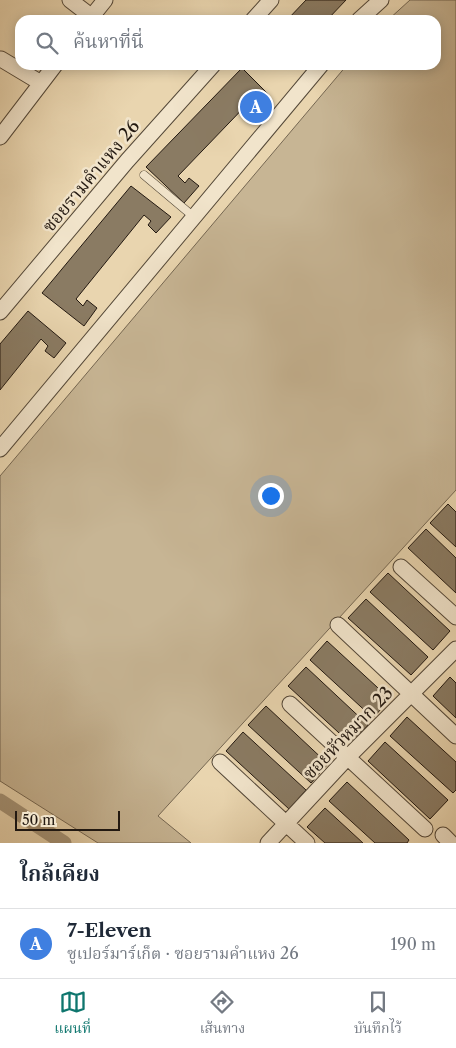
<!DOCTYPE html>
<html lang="th">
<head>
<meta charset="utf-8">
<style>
	:root { --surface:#fff; --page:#f2f2f3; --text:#1f2937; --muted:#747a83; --line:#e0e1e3; --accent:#0f766e }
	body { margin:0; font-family:"Libre Caslon Text","Noto Serif Thai",serif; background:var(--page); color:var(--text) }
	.scale { position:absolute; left:15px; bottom:12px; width:105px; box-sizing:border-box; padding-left:5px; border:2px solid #231911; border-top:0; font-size:14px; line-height:18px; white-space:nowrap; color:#231911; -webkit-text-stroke:4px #f1e4cb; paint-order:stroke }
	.you { position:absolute; left:270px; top:495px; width:18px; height:18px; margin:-12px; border:4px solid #fff; border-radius:50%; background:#1a73e8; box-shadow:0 0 0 8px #1a73e833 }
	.badge { display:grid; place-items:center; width:32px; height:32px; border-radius:50%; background:var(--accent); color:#fff; font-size:16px; font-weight:700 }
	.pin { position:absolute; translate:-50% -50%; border:2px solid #fff; box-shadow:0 1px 5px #0006 }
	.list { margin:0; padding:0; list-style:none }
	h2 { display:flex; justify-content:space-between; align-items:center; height:65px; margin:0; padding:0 20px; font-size:21px }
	h2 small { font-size:16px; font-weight:400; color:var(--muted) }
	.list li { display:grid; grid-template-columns:32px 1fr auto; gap:15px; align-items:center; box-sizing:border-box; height:70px; padding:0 20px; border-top:1px solid var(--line) }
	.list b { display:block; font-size:19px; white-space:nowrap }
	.list p { margin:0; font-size:16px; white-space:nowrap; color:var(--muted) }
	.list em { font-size:16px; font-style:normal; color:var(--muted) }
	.icon { flex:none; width:28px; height:28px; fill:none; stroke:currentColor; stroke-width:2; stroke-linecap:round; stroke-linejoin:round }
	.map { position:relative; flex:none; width:456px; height:843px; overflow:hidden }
	.search { position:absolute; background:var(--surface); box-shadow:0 2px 12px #0003; left:15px; right:15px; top:15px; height:55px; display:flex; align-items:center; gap:12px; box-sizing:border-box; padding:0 18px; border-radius:15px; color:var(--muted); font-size:19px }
	.sheet { height:135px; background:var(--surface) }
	nav { display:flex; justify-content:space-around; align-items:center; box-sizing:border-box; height:70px; border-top:1px solid var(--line); background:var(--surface); font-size:14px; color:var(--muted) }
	nav a { display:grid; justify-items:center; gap:2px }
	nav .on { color:var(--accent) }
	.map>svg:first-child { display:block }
	.green { fill:#c7b594; stroke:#756752 }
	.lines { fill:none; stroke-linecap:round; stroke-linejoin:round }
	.canal { stroke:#a69579; stroke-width:15 }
	.building { fill:#8a7b63; stroke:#231911 }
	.service-casing { stroke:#544838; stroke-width:9 }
	.minor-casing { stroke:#544838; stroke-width:17 }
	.service { stroke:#f1e4cb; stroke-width:8 }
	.minor { stroke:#f1e4cb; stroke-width:15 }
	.labels { text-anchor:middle; stroke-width:5; stroke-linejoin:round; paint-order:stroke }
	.street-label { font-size:18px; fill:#231911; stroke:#f1e4cb }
</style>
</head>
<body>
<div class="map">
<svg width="456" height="843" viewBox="0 0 456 843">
	<rect width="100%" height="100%" fill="#e9d5af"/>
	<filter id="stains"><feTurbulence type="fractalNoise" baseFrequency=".004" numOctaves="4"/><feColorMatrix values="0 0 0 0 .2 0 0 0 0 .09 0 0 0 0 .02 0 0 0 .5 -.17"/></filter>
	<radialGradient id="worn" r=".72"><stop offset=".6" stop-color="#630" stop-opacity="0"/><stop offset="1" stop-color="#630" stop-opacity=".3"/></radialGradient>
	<path class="green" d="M 410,0 L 456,0 L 456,490 L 158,816 L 191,843 L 98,843 L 0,781 L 0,476 L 347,65 L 436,65 L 436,20 L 388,20 Z"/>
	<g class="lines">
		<path class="canal" d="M 0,801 L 64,843"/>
	</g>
	<path class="building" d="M 306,0 L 346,0 L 327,20 L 287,20 Z
		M 242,68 L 269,95 L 260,104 L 253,98 L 178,176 L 185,183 L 189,178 L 199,186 L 184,203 L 146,167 Z
		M 131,186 L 171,217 L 156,233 L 148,225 L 151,221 L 144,215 L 76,299 L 83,306 L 87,300 L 97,308 L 84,326 L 42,293 Z
		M 28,311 L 66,343 L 54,358 L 45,351 L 48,346 L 41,339 L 0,390 L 0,344 Z
		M 448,504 L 456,512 L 456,547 L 430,523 Z
		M 426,529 L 456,558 L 456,593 L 408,548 Z
		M 388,573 L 450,631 L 433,650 L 370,592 Z
		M 366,599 L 428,657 L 411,675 L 348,618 Z
		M 327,641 L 390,699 L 373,718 L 310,660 Z
		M 306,667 L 368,725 L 351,744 L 288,686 Z
		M 450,677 L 456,683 L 456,718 L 433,696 Z
		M 266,706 L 328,764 L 311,783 L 248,725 Z
		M 407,717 L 456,762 L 456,790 L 453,793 L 390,736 Z
		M 243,732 L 306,790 L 289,809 L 226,751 Z
		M 385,742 L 448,800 L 430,819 L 368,761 Z
		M 347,782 L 409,840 L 407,843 L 375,843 L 329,801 Z
		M 325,808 L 363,843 L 325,843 L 307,827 Z"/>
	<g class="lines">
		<g class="service-casing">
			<path id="service" d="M 144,175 L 194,217"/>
		</g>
		<g class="minor-casing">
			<path id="minor" d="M 70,0 L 92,17
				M 89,20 L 105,0
				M 253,20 L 271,0
				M 359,20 L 381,0
				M 1,59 L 41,83
				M 0,137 L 55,65
				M 0,312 L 127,161 L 213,65
				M 0,449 L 321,65
				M 401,567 L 456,617
				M 338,625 L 456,736
				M 290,704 L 425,829
				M 220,762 L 307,843
				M 443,835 L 451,843
				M 268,843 L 348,757 L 456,649"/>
		</g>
		<use href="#service" class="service"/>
		<use href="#minor" class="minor"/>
	</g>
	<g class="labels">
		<g class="street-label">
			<text transform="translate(91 176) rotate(-50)" y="6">ซอยรามคำแหง 26</text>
			<text transform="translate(348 733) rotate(-46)" y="6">ซอยหัวหมาก 23</text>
		</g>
	</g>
	<rect width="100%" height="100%" filter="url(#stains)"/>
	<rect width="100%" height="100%" fill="url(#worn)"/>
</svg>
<div class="scale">50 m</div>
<div class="you"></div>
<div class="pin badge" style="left:256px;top:107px;background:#3f7fe0">A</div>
<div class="search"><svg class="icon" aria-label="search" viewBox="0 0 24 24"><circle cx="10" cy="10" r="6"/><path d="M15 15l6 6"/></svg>ค้นหาที่นี่</div>
</div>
<section class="sheet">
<h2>ใกล้เคียง<small></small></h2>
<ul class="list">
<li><span class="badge" style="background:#3f7fe0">A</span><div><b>7-Eleven</b><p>ซูเปอร์มาร์เก็ต · ซอยรามคำแหง 26</p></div><em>190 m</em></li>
</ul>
</section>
<nav>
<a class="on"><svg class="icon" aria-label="map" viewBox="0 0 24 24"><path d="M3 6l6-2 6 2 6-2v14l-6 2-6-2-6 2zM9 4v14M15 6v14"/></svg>แผนที่</a>
<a><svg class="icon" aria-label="directions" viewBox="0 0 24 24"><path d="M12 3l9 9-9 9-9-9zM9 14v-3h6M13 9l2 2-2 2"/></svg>เส้นทาง</a>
<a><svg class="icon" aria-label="saved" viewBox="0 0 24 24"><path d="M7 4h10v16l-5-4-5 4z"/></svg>บันทึกไว้</a>
</nav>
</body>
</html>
